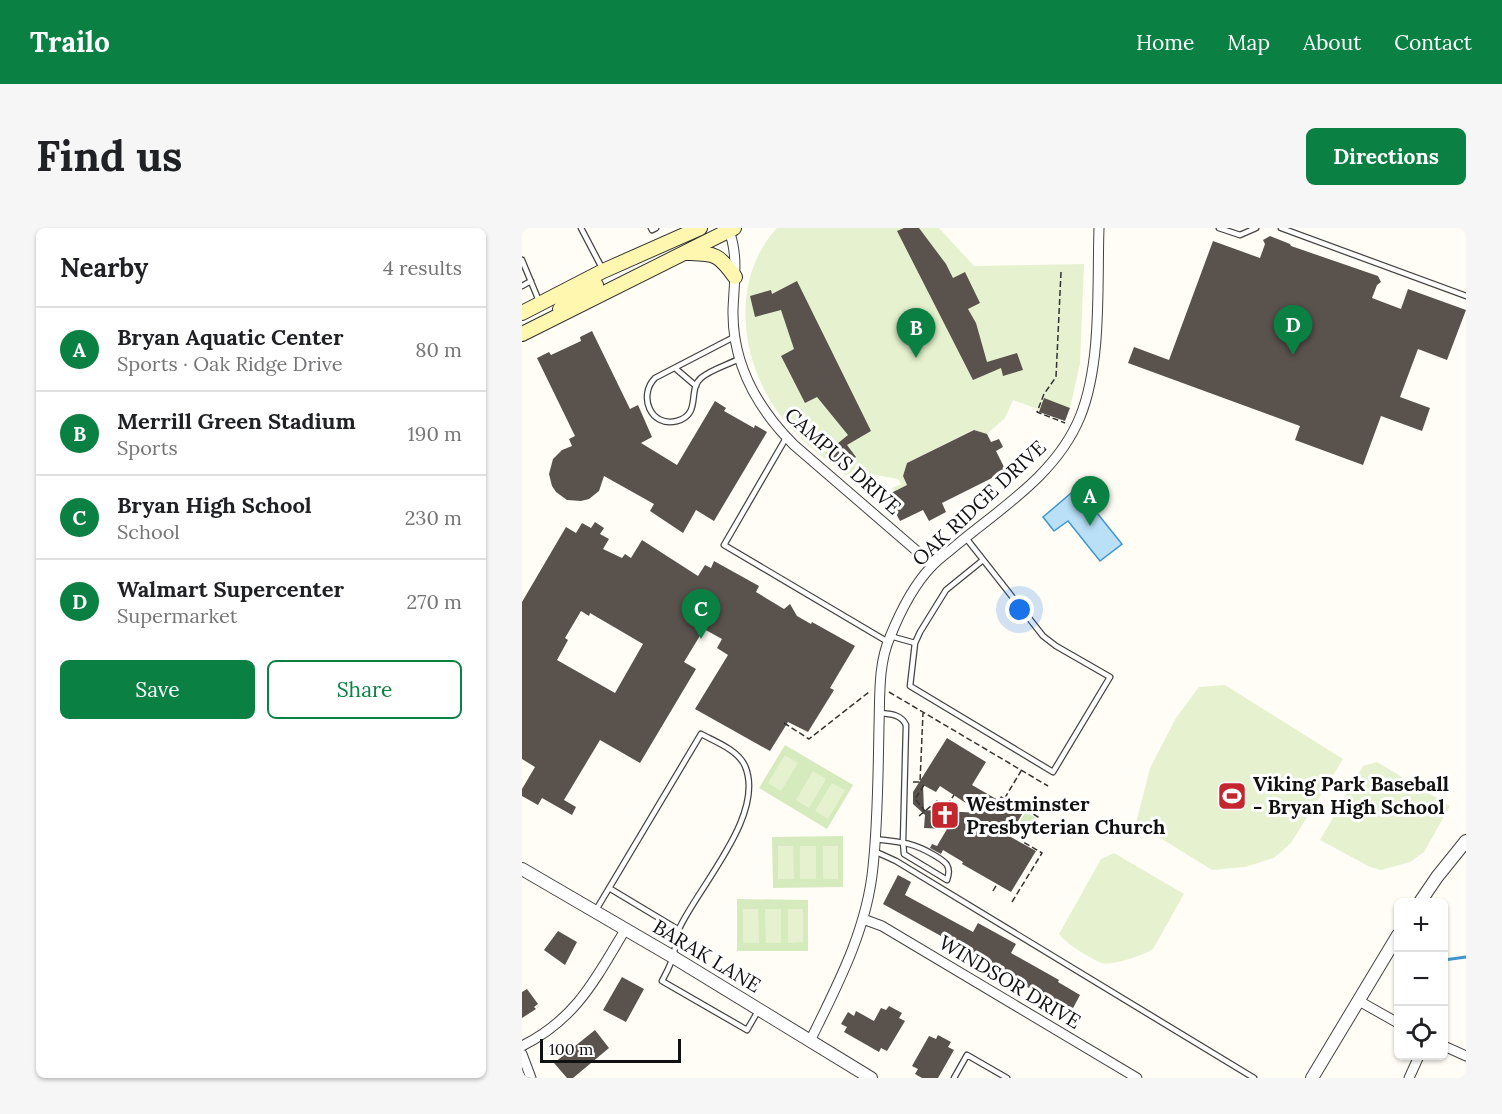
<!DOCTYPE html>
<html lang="en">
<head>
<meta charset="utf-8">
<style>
	:root { --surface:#fff; --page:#f6f6f6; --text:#202124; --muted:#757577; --line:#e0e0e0; --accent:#0b8043 }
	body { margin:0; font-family:Lora,serif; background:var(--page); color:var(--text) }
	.controls { position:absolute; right:18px; bottom:18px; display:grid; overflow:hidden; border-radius:9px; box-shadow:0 2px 4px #0004 }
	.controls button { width:54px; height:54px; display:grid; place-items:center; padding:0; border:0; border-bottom:2px solid var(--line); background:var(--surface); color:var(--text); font:30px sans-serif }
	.scale { position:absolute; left:18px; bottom:15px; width:141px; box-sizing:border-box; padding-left:6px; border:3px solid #111; border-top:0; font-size:16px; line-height:21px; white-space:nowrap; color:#111; -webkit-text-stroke:4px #fff; paint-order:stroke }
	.you { position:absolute; left:498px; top:382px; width:21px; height:21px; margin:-15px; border:4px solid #fff; border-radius:50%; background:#1a73e8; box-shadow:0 0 0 9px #1a73e833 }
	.badge { display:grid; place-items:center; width:39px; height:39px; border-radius:50%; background:var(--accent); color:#fff; font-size:20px; font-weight:700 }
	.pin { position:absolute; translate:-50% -50px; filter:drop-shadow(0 2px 3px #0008) }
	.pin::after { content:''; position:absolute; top:32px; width:21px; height:18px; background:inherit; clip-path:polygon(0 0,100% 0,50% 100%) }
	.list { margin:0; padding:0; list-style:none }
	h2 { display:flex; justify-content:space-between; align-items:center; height:78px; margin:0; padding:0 24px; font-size:26px }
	h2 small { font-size:20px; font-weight:400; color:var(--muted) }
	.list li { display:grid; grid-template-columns:39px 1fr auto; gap:18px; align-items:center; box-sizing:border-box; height:84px; padding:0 24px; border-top:2px solid var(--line) }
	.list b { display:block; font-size:22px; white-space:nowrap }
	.list p { margin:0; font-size:20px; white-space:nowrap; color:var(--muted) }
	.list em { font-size:20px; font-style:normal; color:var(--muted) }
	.actions { display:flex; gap:12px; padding:18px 24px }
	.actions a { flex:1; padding:14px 0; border:2px solid var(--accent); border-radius:9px; text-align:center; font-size:21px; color:var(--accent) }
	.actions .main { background:var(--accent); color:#fff }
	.icon { flex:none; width:33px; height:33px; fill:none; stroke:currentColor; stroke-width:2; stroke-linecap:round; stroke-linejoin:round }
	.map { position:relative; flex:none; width:944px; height:850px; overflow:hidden; border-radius:9px }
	header { display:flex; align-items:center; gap:36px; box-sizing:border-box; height:84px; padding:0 30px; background:var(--accent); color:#fff }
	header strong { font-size:28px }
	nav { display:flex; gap:33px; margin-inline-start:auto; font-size:21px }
	.intro { display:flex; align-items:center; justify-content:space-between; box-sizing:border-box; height:144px; padding:0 36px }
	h1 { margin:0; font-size:42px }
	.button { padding:15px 27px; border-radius:9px; background:var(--accent); color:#fff; font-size:21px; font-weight:700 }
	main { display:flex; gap:36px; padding:0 36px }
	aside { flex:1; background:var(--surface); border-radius:9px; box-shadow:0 2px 4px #0004 }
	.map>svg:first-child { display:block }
	.green { fill:#d5ebbd }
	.pitch { fill:#e6f2cf }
	.water { fill:#b9e0f7; stroke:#3f96cf; stroke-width:1.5 }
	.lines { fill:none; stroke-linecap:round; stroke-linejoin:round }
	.stream { stroke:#3f96cf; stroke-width:3 }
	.building { fill:#5a524d; fill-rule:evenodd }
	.service-casing { stroke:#444; stroke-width:7 }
	.minor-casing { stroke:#444; stroke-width:11 }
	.tertiary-casing { stroke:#444; stroke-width:14 }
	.secondary-casing { stroke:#333; stroke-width:16 }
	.path { stroke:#333; stroke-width:1.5; stroke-dasharray:6 3; stroke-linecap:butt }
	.service { stroke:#fff; stroke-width:4.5 }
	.minor { stroke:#fff; stroke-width:9 }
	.tertiary { stroke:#fff; stroke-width:12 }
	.secondary { stroke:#fff6b0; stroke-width:14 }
	.labels { text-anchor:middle; stroke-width:6; stroke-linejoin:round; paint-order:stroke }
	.street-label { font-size:20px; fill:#111; stroke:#fff }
	.poi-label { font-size:20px; font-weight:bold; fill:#111; stroke:#fff; text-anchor:start }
</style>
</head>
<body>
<header>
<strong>Trailo</strong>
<nav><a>Home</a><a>Map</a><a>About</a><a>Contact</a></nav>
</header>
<div class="intro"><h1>Find us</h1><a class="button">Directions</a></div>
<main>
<aside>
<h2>Nearby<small>4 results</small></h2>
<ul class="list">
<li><span class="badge">A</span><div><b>Bryan Aquatic Center</b><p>Sports · Oak Ridge Drive</p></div><em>80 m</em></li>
<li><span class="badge">B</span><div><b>Merrill Green Stadium</b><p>Sports</p></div><em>190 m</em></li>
<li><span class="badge">C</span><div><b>Bryan High School</b><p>School</p></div><em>230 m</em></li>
<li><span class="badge">D</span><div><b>Walmart Supercenter</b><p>Supermarket</p></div><em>270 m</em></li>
</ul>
<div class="actions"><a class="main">Save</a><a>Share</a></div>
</aside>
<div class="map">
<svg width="944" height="850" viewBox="0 0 944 850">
	<rect width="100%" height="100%" fill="#fffdf5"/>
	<path class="green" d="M 263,517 L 331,557 L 305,601 L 237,560 Z
		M 504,584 L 514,590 L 504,605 L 494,599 Z
		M 321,608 L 321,659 L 251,660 L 250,609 Z
		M 215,671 L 286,672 L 286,723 L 215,723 Z"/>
	<path class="pitch" d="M 255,0 L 417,0 L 452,38 L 562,36 L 558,136 L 548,180 L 518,182 L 491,172 L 483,190 L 465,206 L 451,202 L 385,235 L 381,248 L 385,257 L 372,263 L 370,260 L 379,256 L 376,251 L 338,244 L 324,247 C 306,233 286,219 271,202 C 220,150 203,56 255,0 Z
		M 703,457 L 821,531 L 769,615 L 752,630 L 723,639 L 690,642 L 614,595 L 628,540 L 654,490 L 677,459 Z
		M 263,527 L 276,535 L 259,563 L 246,555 Z
		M 855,534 L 928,578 L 902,624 L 888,634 L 859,642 L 848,639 L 798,612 L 841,538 Z
		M 291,543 L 304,551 L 287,580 L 274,572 Z
		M 310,555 L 323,562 L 306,591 L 293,583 Z
		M 256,618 L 271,618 L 272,651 L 256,651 Z
		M 278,618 L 294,618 L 294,651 L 278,651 Z
		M 301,618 L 316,618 L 316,651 L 301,651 Z
		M 592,625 L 662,666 L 631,721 C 622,727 591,738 580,735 C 570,732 542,714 537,706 L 579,631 Z
		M 221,681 L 236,681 L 237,715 L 221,715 Z
		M 243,681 L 259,681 L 259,715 L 244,715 Z
		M 266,681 L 281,681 L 281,714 L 266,715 Z"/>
	<path class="water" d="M 555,260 L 600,316 L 578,333 L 546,293 L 532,303 L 521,289 Z"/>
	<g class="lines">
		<path class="stream" d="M 922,732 L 944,729"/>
	</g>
	<path class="building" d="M 382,0 L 397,0 L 424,36 L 431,50 L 443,44 L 458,75 L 446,81 L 454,95 L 465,134 L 495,125 L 501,142 L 481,148 L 479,140 L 451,152 L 375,3 Z
		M 748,8 L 768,16 L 769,18 L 856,48 L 859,54 L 855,57 L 850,70 L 879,81 L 886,61 L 944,82 L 925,132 L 896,121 L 878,169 L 908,180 L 900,203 L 859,188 L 841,237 L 773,212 L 778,198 L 606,135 L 612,119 L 647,132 L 691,13 L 738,30 L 743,16 L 741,12 Z
		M 275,53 L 349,203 L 325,217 L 334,229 L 317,242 L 304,225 L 326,207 L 295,169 L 283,175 L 259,128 L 272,121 L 259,82 L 233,89 L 228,68 L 249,62 L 250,66 Z
		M 70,103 L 108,181 L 116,177 L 130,209 L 119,215 L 155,237 L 193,173 L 204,180 L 202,183 L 232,200 L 233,197 L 245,204 L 192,293 L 174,282 L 161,305 L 128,283 L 132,276 L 82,248 L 77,263 L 67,271 L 59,273 L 45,272 L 34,264 L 30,258 L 27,246 L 31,231 L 40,222 L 50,218 L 47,211 L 53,208 L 15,130 L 27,124 L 29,127 L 59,113 L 58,109 Z
		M 522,170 L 548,180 L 543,193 L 517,184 Z
		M 452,202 L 465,206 L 469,214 L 477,211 L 481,219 L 474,223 L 484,243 L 420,275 L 424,284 L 407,293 L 401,282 L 378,293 L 369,276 L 371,275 L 367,266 L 385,257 L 381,248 L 385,235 Z
		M 73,294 L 82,300 L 78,306 L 87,311 L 81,321 L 100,330 L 103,326 L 109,330 L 120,312 L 176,348 L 183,337 L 189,340 L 192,333 L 237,358 L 234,364 L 262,381 L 268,376 L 275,388 L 289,396 L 290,394 L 333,418 L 308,460 L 312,462 L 286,504 L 266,494 L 248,523 L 173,481 L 206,427 L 195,420 L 200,411 L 182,401 L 162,434 L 174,441 L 118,535 L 78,512 L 42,572 L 54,579 L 50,587 L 20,570 L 16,577 L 0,568 L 0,561 L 13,539 L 0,531 L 0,374 L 44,299 L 54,305 L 60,295 L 69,300 ZM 59,383 L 67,388 L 68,385 L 121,416 L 93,465 L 35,432 L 46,412 L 43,410 Z
		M 425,510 L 464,534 L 450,557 L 476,572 L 479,568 L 502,583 L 487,608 L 514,623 L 489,664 L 440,636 L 441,634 L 421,622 L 419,626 L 408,620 L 410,616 L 415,618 L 425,601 L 402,600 L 403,587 L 391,576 L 391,564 ZM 401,557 L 414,564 L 418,558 L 459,585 L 402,582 Z
		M 376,647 L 389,654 L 383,667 L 451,704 L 456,695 L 494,716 L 489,725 L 537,752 L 536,754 L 558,767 L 549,784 L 465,736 L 466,734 L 361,676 Z
		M 36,703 L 55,714 L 43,737 L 22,722 Z
		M 100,749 L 122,761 L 104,794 L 81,782 Z
		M 5,761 L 16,776 L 12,779 L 14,781 L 0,790 L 0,764 Z
		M 367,778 L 380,785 L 377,790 L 383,793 L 365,823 L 359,820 L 357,824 L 322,804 L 325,799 L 319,796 L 326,784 L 332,788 L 334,783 L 352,793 L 359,780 L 364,782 Z
		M 73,802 L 87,820 L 51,850 L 45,850 L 32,835 Z
		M 416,807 L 429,814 L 426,819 L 432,822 L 416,850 L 400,850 L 393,846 L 396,841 L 390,838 L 407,808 L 414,811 Z"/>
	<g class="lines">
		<g class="service-casing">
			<path id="service" d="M 59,0 L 80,40
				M 129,0 L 130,2 L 134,0
				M 697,0 L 718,7 L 734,0
				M 759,0 L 944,68
				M 0,32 L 17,73
				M 0,58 L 9,53
				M 212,109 L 133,150 C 116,167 128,200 155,193 C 180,186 165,162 179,150 C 188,142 205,137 217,131
				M 153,140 L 174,158
				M 264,210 L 202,317 L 366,414
				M 444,310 L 521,408 L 534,418 L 588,449 L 531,544 L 388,458 L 393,415 L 398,404 L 424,362 L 461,332
				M 368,408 L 393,415
				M 353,611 C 378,614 390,614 412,627 C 424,634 430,638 425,652 L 382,626 L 381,614 L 384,497 C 379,486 368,486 358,485
				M 352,623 L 374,633 L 732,850
				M 87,660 L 157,702
				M 74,682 L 179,506 C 194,514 216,522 223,538 C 244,587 176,659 157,701 C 154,709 154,719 151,728 C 149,737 144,745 140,753 L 225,802 L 236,783
				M 432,850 L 445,827 L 485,850"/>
		</g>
		<g class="minor-casing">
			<path id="minor" d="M 206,0 C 217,26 212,54 211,82 C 210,135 235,180 272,217 L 411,337
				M 341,691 L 360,698 L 615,850
				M 837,773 L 876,795
				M 288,813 C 315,758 345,702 351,639 C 356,593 356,545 357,498 C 358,469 356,436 368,409 C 378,384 391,358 409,339 C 417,330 428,323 437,315 C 482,278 535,245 558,189 C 580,135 575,59 577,0
				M 0,818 C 54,791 73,752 103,702
				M 922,818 L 944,828
				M 0,826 L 9,850
				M 887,850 L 897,828"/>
		</g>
		<g class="tertiary-casing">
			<path id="tertiary" d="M 0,641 L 151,729 L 349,850
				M 898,674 L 915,649 L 944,613
				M 790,850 L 876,707"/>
		</g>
		<g class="secondary-casing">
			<path id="secondary" d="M 165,25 C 193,26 196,25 213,49
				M 38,81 L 53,68 L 74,57
				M 0,85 L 81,43 L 178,0
				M 0,106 L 212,0"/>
		</g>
		<path class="path" d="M 539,44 L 534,149 L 522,166 L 515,184 L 543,195
			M 367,464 L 526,558
			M 262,495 L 287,511 L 347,464
			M 391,554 L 398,554 L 401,485
			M 402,557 L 393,571 L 403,583
			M 397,588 L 415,573 L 424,579 L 432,567
			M 471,663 L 475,656
			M 490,674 L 520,625 L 501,614 L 516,589 L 484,568 L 499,543"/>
		<use href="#service" class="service"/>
		<use href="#minor" class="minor"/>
		<use href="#tertiary" class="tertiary"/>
		<use href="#secondary" class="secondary"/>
	</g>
	<defs>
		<g id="stadium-square" transform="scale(1.5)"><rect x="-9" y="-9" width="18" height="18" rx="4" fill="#c4262e" stroke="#fff"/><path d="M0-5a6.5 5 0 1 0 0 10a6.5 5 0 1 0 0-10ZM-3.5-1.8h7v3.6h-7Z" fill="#fff"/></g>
		<g id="church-square" transform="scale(1.5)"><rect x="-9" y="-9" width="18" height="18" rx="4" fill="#c4262e" stroke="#fff"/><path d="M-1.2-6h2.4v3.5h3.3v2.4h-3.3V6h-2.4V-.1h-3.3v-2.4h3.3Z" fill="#fff"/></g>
	</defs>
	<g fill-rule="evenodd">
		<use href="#stadium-square" x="710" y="568"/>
		<use href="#church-square" x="423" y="587"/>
	</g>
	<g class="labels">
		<g class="street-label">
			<text transform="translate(321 233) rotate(42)" y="7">CAMPUS DRIVE</text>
			<text transform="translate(457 275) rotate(-43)" y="7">OAK RIDGE DRIVE</text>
			<text transform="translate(185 728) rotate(31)" y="7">BARAK LANE</text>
			<text transform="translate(488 754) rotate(31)" y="7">WINDSOR DRIVE</text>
		</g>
		<g class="poi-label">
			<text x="731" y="563">Viking Park Baseball<tspan x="731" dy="23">- Bryan High School</tspan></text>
			<text x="444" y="583">Westminster<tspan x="444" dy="23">Presbyterian Church</tspan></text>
		</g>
	</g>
</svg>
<div class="controls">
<button>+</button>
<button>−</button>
<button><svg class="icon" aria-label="locate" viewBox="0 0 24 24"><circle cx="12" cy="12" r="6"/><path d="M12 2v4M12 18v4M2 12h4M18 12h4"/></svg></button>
</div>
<div class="scale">100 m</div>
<div class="you"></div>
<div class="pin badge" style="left:568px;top:298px">A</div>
<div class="pin badge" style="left:394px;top:130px">B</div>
<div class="pin badge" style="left:179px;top:411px">C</div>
<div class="pin badge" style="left:771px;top:127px">D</div>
</div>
</main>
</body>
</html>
